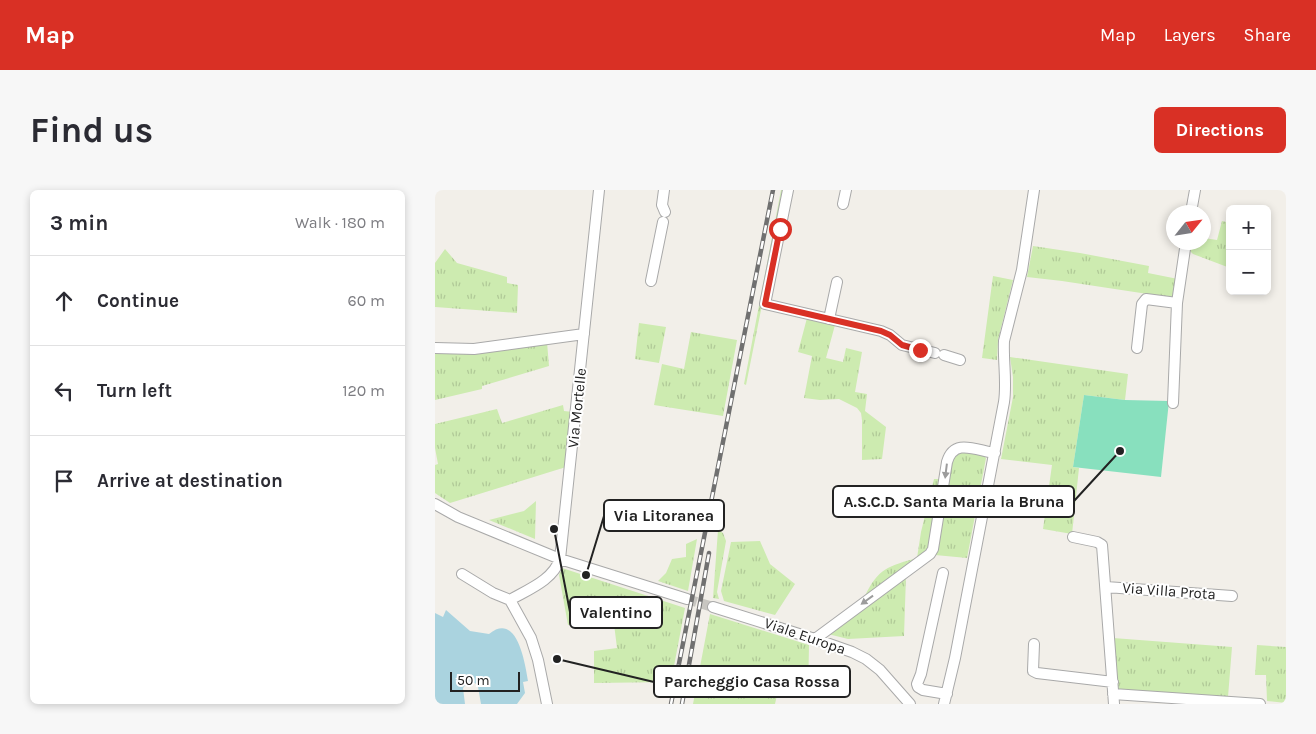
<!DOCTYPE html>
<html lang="en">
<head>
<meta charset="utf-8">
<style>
	:root { --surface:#fff; --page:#f7f7f7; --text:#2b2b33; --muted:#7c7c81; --line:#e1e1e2; --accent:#d93025 }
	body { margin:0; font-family:Karla,sans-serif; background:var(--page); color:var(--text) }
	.controls { position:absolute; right:15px; top:15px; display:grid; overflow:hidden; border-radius:8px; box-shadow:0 2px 8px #0003 }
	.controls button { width:45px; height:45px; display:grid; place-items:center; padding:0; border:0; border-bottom:1px solid var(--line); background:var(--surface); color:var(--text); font:25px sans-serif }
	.compass { position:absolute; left:731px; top:15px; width:45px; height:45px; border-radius:50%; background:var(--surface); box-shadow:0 2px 8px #0003; rotate:60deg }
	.scale { position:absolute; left:15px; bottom:12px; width:70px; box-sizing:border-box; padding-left:5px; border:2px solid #222; border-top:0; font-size:14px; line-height:18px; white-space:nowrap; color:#222; -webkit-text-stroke:4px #fff; paint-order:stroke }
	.stop { position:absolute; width:15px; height:15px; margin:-11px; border:4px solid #d93025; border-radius:50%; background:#fff }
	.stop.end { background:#d93025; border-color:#fff; box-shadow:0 1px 5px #0008 }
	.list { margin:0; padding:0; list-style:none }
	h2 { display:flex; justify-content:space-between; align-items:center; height:65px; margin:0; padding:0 20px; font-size:21px }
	h2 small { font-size:16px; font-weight:400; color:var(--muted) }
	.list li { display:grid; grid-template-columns:32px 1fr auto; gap:15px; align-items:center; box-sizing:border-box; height:90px; padding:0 20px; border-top:1px solid var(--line) }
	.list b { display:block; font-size:19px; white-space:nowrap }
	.list em { font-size:16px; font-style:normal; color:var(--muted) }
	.icon { flex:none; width:28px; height:28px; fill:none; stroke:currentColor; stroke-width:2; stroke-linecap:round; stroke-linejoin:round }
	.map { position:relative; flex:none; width:851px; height:514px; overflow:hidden; border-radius:8px }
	header { display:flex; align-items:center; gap:30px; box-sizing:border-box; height:70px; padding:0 25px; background:var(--accent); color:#fff }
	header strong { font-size:24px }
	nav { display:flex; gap:28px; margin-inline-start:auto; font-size:18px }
	.intro { display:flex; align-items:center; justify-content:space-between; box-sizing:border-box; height:120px; padding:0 30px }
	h1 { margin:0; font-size:35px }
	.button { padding:12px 22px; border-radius:8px; background:var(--accent); color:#fff; font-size:18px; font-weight:700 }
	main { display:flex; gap:30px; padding:0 30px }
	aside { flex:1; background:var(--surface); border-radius:8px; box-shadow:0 2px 8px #0003 }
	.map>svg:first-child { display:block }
	.grass { fill:url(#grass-tufts) }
	.pitch { fill:#88e0be }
	.water { fill:#aad3df }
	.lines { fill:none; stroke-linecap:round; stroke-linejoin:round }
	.minor-tunnel { stroke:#c8c6c1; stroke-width:10; stroke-dasharray:10 5; stroke-linecap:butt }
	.minor-casing { stroke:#a9a9a9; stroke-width:12 }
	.minor { stroke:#fff; stroke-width:10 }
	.rail-casing { stroke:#707070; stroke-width:4.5 }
	.rail { stroke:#fff; stroke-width:2.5; stroke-dasharray:8; stroke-linecap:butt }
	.oneway { fill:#9c9c9c }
	.route { stroke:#d93025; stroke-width:6 }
	.labels { text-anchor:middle; stroke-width:4; stroke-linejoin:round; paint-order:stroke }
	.street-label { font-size:15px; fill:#222; stroke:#fff }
	.leader { fill:none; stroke:#222; stroke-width:2 }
	.callout-dot { fill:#222; stroke:#fff; stroke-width:2 }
	.callout { fill:#fff; stroke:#222; stroke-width:2 }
	.callout-label { font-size:16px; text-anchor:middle; font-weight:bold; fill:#222 }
</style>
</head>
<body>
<header>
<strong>Map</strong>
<nav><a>Map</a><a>Layers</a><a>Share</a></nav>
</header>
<div class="intro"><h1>Find us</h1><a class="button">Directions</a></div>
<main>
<aside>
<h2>3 min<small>Walk · 180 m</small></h2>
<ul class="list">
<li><svg class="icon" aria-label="ahead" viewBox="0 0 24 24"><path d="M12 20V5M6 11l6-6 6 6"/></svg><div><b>Continue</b></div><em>60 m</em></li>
<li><svg class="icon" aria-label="left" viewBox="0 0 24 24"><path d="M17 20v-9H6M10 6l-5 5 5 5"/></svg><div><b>Turn left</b></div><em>120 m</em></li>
<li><svg class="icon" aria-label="arrive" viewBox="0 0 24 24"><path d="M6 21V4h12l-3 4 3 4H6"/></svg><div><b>Arrive at destination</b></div></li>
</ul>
</aside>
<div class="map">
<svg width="851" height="514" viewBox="0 0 851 514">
	<defs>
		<pattern id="grass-tufts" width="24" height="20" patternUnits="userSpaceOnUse" patternTransform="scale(1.25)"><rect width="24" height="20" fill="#cdebb0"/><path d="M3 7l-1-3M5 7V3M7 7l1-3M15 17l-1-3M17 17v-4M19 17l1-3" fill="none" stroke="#b0c997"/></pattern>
	</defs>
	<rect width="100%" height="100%" fill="#f2efe9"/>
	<path class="grass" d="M 346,0 L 350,0 L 311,195 L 309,194 Z
		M 787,31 L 795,33 L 795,78 L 758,64 L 755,61 L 754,53 L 768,52 L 769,48 L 782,50 Z
		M 598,56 L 645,63 L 714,76 L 713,83 L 743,89 L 739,108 L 627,91 L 592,87 Z
		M 10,59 L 22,73 L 72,87 L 72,93 L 83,95 L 82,123 L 0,117 L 0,73 Z
		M 558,86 L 578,90 L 563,150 L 562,170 L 547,168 Z
		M 372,128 L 400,135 L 391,168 L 408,172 L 411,158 L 427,162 L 420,202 L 432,204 L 430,221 L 451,237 L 447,269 L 427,270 L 427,230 L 426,223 L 422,218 L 404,209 L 385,210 L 369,208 L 377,166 L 363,162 Z
		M 204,133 L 231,137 L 224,173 L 200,169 Z
		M 256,142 L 302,150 L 288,226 L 219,215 L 227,174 L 249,179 Z
		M 112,152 L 114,176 L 47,196 L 47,199 L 0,210 L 0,160 Z
		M 575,167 L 693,184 L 690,210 L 649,205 L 638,277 L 644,278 L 637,344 L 608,339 L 617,275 L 566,269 L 578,207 L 578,187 Z
		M 128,215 L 129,221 L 138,222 L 131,277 L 15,313 L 0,303 L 0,275 L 3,274 L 0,258 L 0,234 L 62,219 L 67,233 Z
		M 524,260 L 548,265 L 551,268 L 532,368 L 500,365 L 515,269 Z
		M 499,289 L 507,289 L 494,358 L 490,364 L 430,406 C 443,378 454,376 482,368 L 486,342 Z
		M 101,311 L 100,349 L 54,330 L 89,321 Z
		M 283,340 L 288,343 L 291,351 L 282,402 L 284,409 L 278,408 Z
		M 262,349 L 253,401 L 223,391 L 231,383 L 237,369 L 251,367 L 251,354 Z
		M 325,351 L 335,374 L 360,394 L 340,425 L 289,411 L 286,401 L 296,352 Z
		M 127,378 L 250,418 L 236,492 L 159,493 L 159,461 L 182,458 L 178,426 L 133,435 L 124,385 Z
		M 471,386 L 469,446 L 413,449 L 393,444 Z
		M 275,424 L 374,455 L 373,507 L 342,505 L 340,514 L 258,514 Z
		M 678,448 L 797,457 L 793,507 L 683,500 Z
		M 822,455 L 851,457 L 851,513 L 832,511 L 831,485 L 820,485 Z"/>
	<path class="pitch" d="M 649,205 L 690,210 L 734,211 L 726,287 L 638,277 Z"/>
	<path class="water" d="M 11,420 L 35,441 L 54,444 C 82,421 90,473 93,491 L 88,492 L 90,503 L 82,514 L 46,514 L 43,497 L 40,493 C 34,491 32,493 28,498 L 30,514 L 0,514 L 0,423 L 8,427 Z"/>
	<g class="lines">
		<path class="minor-tunnel" d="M 252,409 L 278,417"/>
		<g class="minor-casing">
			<path id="minor" d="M 229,0 L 227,15 L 230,22
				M 353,0 L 330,114 L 446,141 L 455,145 L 467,155 L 500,163
				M 408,14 L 411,0
				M 756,22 L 760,0
				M 216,91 L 228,32
				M 394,129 L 402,92
				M 0,158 L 39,159 L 149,144
				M 702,158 L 707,114 L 711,109 L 742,113
				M 509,165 L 525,170
				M 738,213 L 742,113 L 751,52
				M 0,314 L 23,327 L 125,369 L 252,409
				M 638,347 L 662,352 L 667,355 L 679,514
				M 508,383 L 486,484 L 482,494 L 483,497 L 488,500 L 512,504
				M 27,384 L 58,403 L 75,410 L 96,448 L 103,470 L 112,514
				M 671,397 L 797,406
				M 75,410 C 94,399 118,390 125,369 L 164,0
				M 278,417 L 380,449 L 417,462 L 431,469 L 445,480 L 475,514
				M 380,449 L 495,364 L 498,359 L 512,272 C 519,248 540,260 560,263
				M 599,454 L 598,481 L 602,483 L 678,492
				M 678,504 L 825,514
				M 509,514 L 520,468 L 569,212 C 572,192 568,172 569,151 L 587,80 L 599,0"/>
		</g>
		<use href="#minor" class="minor"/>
		<g class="rail-casing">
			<path id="rail" d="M 236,514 L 338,0
				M 247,514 L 274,363"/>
		</g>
		<use href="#rail" class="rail"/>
	</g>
	<defs><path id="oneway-solid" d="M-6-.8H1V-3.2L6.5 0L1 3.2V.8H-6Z" transform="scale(1.25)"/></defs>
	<g class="oneway">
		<use href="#oneway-solid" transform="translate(511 281) rotate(97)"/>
		<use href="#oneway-solid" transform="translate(432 410) rotate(144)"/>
	</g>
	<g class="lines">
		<path class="route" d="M 345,39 L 330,114 L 446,141 L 455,145 L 467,155 L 485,160"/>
	</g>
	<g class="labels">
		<g class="street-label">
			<text transform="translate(142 218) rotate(-84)" y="5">Via Mortelle</text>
			<text transform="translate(734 401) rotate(4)" y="5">Via Villa Prota</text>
			<text transform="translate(370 446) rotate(19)" y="5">Viale Europa</text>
		</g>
	</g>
	<path class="leader" d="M685 261L639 311M151 385L169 326M119 339L135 422M122 469L219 492"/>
	<g class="callout-dot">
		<circle cx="685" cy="261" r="5"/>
		<circle cx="151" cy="385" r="5"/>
		<circle cx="119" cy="339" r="5"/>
		<circle cx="122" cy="469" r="5"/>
	</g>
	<g class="callout">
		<rect x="398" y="296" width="241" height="31" rx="5"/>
		<rect x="169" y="310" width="120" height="31" rx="5"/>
		<rect x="135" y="407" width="92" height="31" rx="5"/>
		<rect x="219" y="476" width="196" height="31" rx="5"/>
	</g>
	<g class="callout-label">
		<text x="519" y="317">A.S.C.D. Santa Maria la Bruna</text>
		<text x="229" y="331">Via Litoranea</text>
		<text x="181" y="428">Valentino</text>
		<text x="317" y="497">Parcheggio Casa Rossa</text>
	</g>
</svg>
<div class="controls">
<button>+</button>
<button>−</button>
</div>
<svg class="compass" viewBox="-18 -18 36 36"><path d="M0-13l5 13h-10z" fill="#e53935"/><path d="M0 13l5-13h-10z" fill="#7c7c81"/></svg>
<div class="scale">50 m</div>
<div class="stop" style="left:345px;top:39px"></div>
<div class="stop end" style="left:485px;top:160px"></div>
</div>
</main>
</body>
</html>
